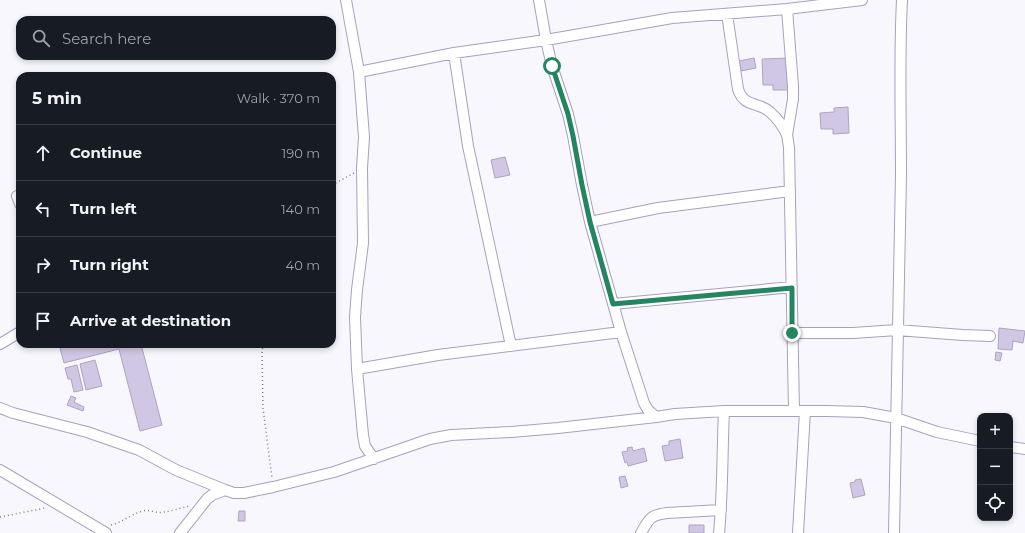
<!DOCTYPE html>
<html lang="en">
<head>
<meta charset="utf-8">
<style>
	:root { --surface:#171b24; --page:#20242c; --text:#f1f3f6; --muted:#9ea1a6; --line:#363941 }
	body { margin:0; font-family:Montserrat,sans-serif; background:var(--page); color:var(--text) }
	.controls { position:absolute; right:12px; bottom:12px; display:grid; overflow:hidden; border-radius:8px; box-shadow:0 2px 6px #0003 }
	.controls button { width:36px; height:36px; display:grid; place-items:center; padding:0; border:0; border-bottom:1px solid var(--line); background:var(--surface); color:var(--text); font:20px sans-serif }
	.stop { position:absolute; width:12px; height:12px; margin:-9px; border:3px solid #238660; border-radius:50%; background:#fff }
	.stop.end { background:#238660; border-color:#fff; box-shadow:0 1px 4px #0008 }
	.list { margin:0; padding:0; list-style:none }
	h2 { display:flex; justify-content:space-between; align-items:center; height:52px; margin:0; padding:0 16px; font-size:17px }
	h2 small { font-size:13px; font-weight:400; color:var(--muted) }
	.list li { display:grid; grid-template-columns:26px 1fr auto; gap:12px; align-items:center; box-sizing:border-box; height:56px; padding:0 16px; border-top:1px solid var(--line) }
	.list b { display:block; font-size:15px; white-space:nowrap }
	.list em { font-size:13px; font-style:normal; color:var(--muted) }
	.icon { flex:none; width:22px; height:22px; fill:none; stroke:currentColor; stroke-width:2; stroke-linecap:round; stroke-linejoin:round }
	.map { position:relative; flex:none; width:1025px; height:533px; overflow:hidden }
	.search { position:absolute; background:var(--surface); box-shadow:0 2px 6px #0003; left:16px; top:16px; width:320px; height:44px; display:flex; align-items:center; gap:10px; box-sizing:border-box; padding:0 14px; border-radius:12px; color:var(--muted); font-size:15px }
	.panel { position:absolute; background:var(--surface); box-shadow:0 2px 6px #0003; left:16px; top:72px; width:320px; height:276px; border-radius:12px }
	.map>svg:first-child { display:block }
	.building { fill:#d0c7e5; stroke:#ada4c1 }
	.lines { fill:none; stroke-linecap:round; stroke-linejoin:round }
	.minor-casing { stroke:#a9a0bd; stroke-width:12 }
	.path { stroke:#817e87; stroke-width:1.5; stroke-dasharray:1 3; stroke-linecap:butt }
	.minor { stroke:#fff; stroke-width:10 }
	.route { stroke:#238660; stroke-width:5 }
</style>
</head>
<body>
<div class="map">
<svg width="1025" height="533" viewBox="0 0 1025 533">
	<rect width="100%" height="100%" fill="#f8f7fd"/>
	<path class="building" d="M 754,58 L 756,68 L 741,71 L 739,61 Z
		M 789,58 L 790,90 L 773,90 L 773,85 L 763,85 L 762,59 Z
		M 848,107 L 849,133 L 833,134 L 833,129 L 821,129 L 820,113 L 834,112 L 834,108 Z
		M 505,157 L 510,175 L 495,178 L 491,160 Z
		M 999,328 L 1025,331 L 1023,343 L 1013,341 L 1012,350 L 998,349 Z
		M 74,344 L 141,344 L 162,425 L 140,431 L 119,349 L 64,363 L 60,348 Z
		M 996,352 L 1002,353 L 1000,361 L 995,360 Z
		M 95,360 L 102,386 L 86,390 L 80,364 Z
		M 77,365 L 83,390 L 74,392 L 71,379 L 68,379 L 65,368 Z
		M 71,396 L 76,398 L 74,402 L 84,407 L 83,411 L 67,405 Z
		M 680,439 L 683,458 L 665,461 L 662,446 L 669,445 L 669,441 Z
		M 632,447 L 633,451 L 644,448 L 647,461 L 628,466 L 627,462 L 625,463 L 622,452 L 628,451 L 627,448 Z
		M 625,476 L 628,486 L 621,488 L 619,477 Z
		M 861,479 L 865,495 L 853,498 L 850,483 L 855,482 L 855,480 Z
		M 239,511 L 245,511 L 245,521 L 238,521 Z
		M 689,525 L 704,525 L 704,533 L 689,533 Z"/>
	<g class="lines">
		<g class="minor-casing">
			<path id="minor" d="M 346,0 L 359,72 L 364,137 L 362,168 L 363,243 L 357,290 L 355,317 L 357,369 L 363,435 L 365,446 L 374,459
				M 539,0 L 546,40 L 552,66 L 568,114 L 573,136 L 582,185 L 590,222 L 621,332 L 644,403 L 648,410 L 656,417
				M 727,14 L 738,89 C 744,108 758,101 770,112 C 776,117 784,127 787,135 C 788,138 788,143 789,147 L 794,411
				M 454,53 L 468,146 L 511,346
				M 359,72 L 454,53 L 546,40 L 672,18 L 787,9 L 862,0
				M 787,135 L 793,99 L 793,86 L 787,9
				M 17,196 L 20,204
				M 590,222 L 658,208 L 790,191
				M 613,304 L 792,287
				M 792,333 L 853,333 L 897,330 L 963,335 L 990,336
				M 0,344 L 20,332
				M 357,369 L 438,355 L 621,332
				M 0,408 L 13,413 L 87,432 L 139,450 L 176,470 L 203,481 L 225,490 L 234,493 L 244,493 L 273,487 L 334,472 L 430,439 L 451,435 L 511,432 L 558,428 L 656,417 L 675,414 L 724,411 L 827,411 L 863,412 L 896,418 L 937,432 L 980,441
				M 1010,447 L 1025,449
				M 0,470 L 106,533
				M 180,533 L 207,499 L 212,495 L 225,490
				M 641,533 C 649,519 650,515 667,513 L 721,510
				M 719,533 C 723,492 722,452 724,411
				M 798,533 L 805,411
				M 894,533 L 901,175 C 901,116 899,58 902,0"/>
		</g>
		<path class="path" d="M 332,185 L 354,173
			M 263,344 L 262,352 L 263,408 L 272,478
			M 0,517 L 45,508
			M 111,525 C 123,522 131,514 143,511 C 150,509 157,514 164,512 C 172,511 181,508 189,506"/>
		<use href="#minor" class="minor"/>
	</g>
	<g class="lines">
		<path class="route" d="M 552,66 L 568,114 L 573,136 L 582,185 L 590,222 L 613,304 L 792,288 L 792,333"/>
	</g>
</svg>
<div class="controls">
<button>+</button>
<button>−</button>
<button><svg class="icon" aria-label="locate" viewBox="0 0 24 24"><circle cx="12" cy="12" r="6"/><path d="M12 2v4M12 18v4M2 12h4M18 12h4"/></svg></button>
</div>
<div class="stop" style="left:552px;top:66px"></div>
<div class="stop end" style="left:792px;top:333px"></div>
<div class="search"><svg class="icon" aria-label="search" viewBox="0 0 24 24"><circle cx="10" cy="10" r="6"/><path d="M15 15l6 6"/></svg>Search here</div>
<section class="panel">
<h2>5 min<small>Walk · 370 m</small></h2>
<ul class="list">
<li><svg class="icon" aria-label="ahead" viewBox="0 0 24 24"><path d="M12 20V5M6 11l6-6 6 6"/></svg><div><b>Continue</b></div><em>190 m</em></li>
<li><svg class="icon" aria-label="left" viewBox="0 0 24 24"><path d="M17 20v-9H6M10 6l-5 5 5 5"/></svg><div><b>Turn left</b></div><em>140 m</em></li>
<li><svg class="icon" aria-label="right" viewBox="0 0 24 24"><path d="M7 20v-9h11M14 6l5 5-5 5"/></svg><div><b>Turn right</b></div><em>40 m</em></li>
<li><svg class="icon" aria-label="arrive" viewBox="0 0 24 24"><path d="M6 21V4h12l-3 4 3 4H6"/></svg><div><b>Arrive at destination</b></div></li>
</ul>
</section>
</div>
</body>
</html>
